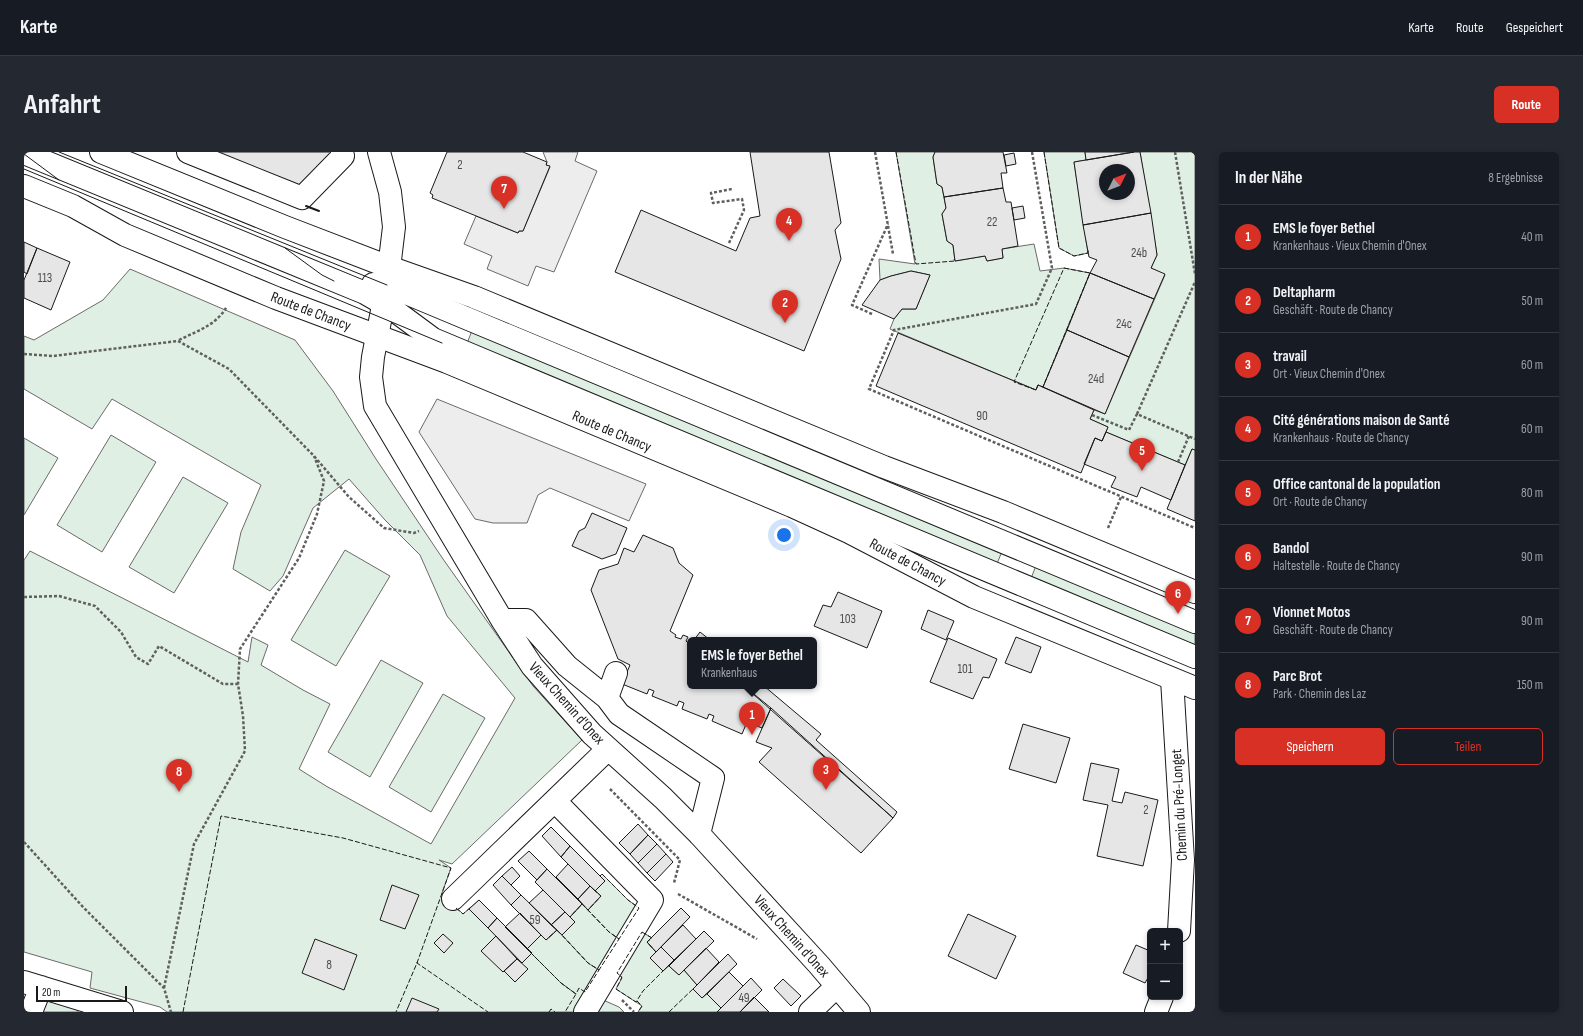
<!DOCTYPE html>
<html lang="de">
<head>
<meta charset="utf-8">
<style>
	:root { --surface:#171b24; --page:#242831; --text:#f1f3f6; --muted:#9ea1a6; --line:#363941; --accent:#d93025 }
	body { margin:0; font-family:"Sofia Sans Condensed",sans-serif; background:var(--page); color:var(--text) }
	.controls { position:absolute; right:12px; bottom:12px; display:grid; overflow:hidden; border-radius:6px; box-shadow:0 2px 6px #0003 }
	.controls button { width:36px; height:36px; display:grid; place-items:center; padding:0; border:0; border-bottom:1px solid var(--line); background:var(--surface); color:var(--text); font:20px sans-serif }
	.compass { position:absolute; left:1075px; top:12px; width:36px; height:36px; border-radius:50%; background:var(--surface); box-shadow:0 2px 6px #0003; rotate:48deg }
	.scale { position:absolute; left:12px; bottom:10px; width:91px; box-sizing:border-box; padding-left:4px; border:2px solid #1a1a1a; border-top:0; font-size:11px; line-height:14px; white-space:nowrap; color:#1a1a1a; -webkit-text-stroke:3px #fff; paint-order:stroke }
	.you { position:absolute; left:760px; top:383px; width:14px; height:14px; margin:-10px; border:3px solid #fff; border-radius:50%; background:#1a73e8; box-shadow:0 0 0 6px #1a73e833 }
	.badge { display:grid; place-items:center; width:26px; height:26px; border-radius:50%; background:var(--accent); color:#fff; font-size:13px; font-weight:700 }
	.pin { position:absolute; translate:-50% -33px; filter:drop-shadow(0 1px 2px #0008) }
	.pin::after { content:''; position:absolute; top:21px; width:14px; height:12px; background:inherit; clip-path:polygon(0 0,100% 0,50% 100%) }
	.popup { position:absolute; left:663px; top:485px; width:130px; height:52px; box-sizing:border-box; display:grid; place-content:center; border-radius:6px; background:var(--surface); filter:drop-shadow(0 1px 3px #0005); font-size:13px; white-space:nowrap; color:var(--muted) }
	.popup b { font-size:15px; color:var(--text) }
	.popup::after { content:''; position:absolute; left:50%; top:100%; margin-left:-8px; border:8px solid transparent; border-top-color:var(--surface) }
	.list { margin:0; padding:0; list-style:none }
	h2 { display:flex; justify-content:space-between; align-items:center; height:52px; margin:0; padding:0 16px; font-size:17px }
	h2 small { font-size:13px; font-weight:400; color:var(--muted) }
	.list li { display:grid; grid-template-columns:26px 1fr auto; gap:12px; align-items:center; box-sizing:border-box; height:64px; padding:0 16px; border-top:1px solid var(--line) }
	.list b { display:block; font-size:15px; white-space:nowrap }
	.list p { margin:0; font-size:13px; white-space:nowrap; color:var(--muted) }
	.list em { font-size:13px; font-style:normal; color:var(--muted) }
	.actions { display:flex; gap:8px; padding:12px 16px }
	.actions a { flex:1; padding:9px 0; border:1px solid var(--accent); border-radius:6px; text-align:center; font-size:14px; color:var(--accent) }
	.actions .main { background:var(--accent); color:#fff }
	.map { position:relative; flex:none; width:1171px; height:860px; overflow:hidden; border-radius:6px }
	header { display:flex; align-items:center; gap:24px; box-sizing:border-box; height:56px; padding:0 20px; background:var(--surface); border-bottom:1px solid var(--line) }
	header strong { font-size:19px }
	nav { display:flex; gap:22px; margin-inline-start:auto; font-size:14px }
	.intro { display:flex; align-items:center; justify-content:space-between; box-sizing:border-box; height:96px; padding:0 24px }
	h1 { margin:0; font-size:28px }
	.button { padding:10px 18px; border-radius:6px; background:var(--accent); color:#fff; font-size:14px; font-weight:700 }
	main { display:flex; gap:24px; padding:0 24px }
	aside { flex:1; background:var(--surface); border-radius:6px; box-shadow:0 2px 6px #0003 }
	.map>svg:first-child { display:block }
	.green { fill:#e0efe3; stroke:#6a6a6a }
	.parking { fill:#ededed; stroke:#6a6a6a }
	.building { fill:#e6e6e6; stroke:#1a1a1a; fill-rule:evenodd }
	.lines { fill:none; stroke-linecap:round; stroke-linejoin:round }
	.minor-casing { stroke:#1a1a1a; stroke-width:24 }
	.major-casing { stroke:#1a1a1a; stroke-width:24 }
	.path { stroke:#5f5f5f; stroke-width:2.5; stroke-dasharray:3 2; stroke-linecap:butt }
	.minor { stroke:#fff; stroke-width:22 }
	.major { stroke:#fff; stroke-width:22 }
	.tram { stroke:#1a1a1a; stroke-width:1 }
	.fence { stroke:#1a1a1a; stroke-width:1; stroke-dasharray:5 2; stroke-linecap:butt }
	.wall { stroke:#1a1a1a; stroke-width:2 }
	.labels { text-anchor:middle; stroke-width:3; stroke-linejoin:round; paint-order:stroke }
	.number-label { font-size:13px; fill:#4d4d4d }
	.street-label { font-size:15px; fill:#1a1a1a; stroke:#fff }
</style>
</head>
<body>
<header>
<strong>Karte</strong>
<nav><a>Karte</a><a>Route</a><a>Gespeichert</a></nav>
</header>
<div class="intro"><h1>Anfahrt</h1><a class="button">Route</a></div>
<main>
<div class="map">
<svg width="1171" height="860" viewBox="0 0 1171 860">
	<rect width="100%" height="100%" fill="#fff"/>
	<path class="green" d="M 872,0 L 911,0 L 909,5 L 913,32 L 918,35 L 922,56 L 918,62 L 923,89 L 929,93 L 931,109 L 961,104 L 963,109 L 979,106 L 978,97 L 1010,92 L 1016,119 L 1040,116 L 1066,121 L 1019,235 L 1014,233 L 1012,238 L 866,177 L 870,167 L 878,157 L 892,157 L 906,123 L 887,119 L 867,124 L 856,128 L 855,107 L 891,112 Z
		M 1020,0 L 1061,0 L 1062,8 L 1050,10 L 1064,101 L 1050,104 L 1035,96 Z
		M 1116,0 L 1171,0 L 1171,298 L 1168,297 L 1161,313 L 1082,280 L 1084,275 L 1066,267 L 1070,258 L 1081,262 L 1141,123 L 1127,116 L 1133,103 Z
		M 106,117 L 271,188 L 309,239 L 352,307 L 419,407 L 509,534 L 558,588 L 428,712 L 415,708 L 427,716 L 418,741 L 439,762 L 455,748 L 503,797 L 517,783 L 522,788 L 533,778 L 538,783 L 551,770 L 546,765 L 558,752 L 577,744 L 571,739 L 576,724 L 578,722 L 604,748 L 615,756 L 561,840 L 595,855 L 600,860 L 143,860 L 136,855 L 66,836 L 68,820 L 0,800 L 0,408 L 6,399 L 224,510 L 228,485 L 244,493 L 237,513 L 279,538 L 306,552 L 275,617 L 302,634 L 407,692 L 491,546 L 423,464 L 396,403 L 361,368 L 325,327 L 289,356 L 259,424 L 246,439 L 209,417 L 217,380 L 237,333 L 88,247 L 68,277 L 0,237 L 0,184 L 10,188 L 79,148 Z
		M 449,176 L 979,397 L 972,414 L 442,194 Z
		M 87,283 L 132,310 L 78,400 L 33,373 Z
		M 0,286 L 34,306 L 0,363 Z
		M 159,325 L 204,351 L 150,441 L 105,415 Z
		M 321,398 L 366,424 L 312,514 L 267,488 Z
		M 1013,411 L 1171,477 L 1171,498 L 1006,429 Z
		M 357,508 L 399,531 L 346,625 L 304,600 Z
		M 419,542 L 461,566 L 407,660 L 365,635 Z
		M 618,780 L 628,786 L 623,790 L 632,800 L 626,806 L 639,819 L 645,814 L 655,823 L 660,818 L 673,833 L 669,837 L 678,846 L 683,842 L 697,856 L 693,860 L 614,860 L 618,854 L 592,837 L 598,826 L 593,821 Z
		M 21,846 L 55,857 L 54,860 L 15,860 Z"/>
	<path class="parking" d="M 519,0 L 554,0 L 551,9 L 573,19 L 530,120 L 512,114 L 504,134 L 463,117 L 468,104 L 440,92 L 452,64 L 494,81 L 495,79 L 499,79 L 526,15 L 522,13 L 523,10 Z
		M 413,247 L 622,332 L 605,369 L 526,336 L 514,343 L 503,371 L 469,371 L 451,367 L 395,280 Z"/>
	<path class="building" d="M 188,0 L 306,0 L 308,2 L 277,35 Z
		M 423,0 L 499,0 L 523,10 L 522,13 L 526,14 L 499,79 L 495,79 L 494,81 L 408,46 L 409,43 L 406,41 Z
		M 726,0 L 805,0 L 817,71 L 811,78 L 817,107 L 780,199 L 591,120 L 617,58 L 712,99 L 726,66 L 736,64 Z
		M 911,0 L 979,0 L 983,21 L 977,21 L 979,36 L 920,45 L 918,35 L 913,32 L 909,5 Z
		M 1061,0 L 1110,0 L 1062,8 Z
		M 1110,0 L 1116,0 L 1127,61 L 1059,73 L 1050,10 ZM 1081,18 L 1105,18 L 1105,42 L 1081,42 Z
		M 990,1 L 992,12 L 982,14 L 980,3 Z
		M 979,36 L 982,50 L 987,50 L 994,94 L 978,97 L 979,106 L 963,109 L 961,104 L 931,109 L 929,93 L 923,89 L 918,62 L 922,56 L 920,45 Z
		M 999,54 L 1001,66 L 990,68 L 988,56 Z
		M 1127,61 L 1133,103 L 1127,116 L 1141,122 L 1130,147 L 1066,121 L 1073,108 L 1065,105 L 1059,73 Z
		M 0,90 L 13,96 L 3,122 L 0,120 Z
		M 13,96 L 46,110 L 27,158 L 0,146 L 0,128 Z
		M 887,119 L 906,123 L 892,157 L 878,157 L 870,167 L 838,153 L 856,128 L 867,124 Z
		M 1066,121 L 1130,147 L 1105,205 L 1043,178 Z
		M 1043,178 L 1105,205 L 1081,262 L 1019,235 Z
		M 874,181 L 1012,238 L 1014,233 L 1070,258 L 1066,267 L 1084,275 L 1078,289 L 1071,286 L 1057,321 L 852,234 Z
		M 1082,280 L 1161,313 L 1147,348 L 1117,335 L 1113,345 L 1087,335 L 1092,325 L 1060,312 L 1071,286 L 1078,289 Z
		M 1168,297 L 1171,298 L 1171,369 L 1143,357 Z
		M 568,361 L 603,376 L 592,402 L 578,407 L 548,394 L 555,379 L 561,376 Z
		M 619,383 L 649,396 L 655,411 L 669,423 L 646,479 L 652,483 L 651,485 L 657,487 L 659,483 L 664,485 L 662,489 L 666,493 L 666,534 L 720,534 L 747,556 L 738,576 L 723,570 L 718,582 L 688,569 L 690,564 L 685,562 L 683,567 L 658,557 L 660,551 L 655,549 L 653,554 L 628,544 L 630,539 L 625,537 L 623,542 L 598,532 L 606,513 L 594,507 L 567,438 L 575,418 L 594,412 L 600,396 L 610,400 Z
		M 814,440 L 858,459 L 843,496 L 790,474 L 799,453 L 807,455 Z
		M 904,458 L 930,469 L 922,488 L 897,477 Z
		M 676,480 L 686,488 L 670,488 Z
		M 992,485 L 1017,495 L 1007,521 L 981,511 Z
		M 924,486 L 973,507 L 965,526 L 959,525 L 949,547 L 906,530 Z
		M 720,534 L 740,534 L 797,582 L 792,588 L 873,660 L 869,666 Z
		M 747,556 L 869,666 L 837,701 L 735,610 L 748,596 L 732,590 Z
		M 999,572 L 1046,586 L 1032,631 L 985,617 Z
		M 1067,611 L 1095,617 L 1088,649 L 1098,651 L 1101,640 L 1134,648 L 1119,714 L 1073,704 L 1084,653 L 1059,648 Z
		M 614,672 L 624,683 L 606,702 L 595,691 Z
		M 527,675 L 546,694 L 537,705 L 518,684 Z
		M 624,683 L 633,692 L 614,711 L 606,702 Z
		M 633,692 L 642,702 L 623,721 L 614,711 Z
		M 546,694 L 581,729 L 571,739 L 537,705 Z
		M 505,699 L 523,717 L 513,728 L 494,709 Z
		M 642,702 L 649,710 L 631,729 L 623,721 Z
		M 544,712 L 566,734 L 554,747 L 532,725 Z
		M 488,715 L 496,724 L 487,733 L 478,724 Z
		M 523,717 L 558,752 L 546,765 L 511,730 Z
		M 478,724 L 497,743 L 487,753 L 469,733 Z
		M 368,733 L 395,743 L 381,777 L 356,768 Z
		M 566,734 L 577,744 L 564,758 L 554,747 Z
		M 519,738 L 541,760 L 527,773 L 505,751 Z
		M 497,743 L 533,778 L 522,788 L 487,753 Z
		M 455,748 L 473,766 L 464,776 L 445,757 Z
		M 657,756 L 666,765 L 632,800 L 623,790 Z
		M 541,760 L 551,770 L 538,783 L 527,773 Z
		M 496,761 L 517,783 L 503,797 L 481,775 Z
		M 944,762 L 992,784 L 972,827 L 924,804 Z
		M 473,766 L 508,801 L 498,811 L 464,776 Z
		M 659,773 L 672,787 L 650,808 L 637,795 Z
		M 680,779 L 690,789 L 655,823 L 645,814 Z
		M 419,782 L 429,791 L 420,801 L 410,791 Z
		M 472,784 L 493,807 L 479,820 L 457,799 Z
		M 291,787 L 333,803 L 320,838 L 278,821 Z
		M 1112,793 L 1126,799 L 1126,822 L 1121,831 L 1099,821 Z
		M 637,795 L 650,808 L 639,819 L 626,806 Z
		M 682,796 L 695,810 L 673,833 L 660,818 Z
		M 704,802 L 713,812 L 678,846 L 669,837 Z
		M 493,807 L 504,817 L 491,830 L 480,819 Z
		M 705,820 L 719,834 L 697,856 L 683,842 Z
		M 727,826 L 738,838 L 716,860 L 693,860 Z
		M 759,827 L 777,844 L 767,854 L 750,836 Z
		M 730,845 L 745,860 L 716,860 Z
		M 388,846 L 415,857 L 413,860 L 382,860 Z"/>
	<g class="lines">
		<g class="minor-casing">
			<path id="minor" d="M 164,0 L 278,46 L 319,4 L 318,0
				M 355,0 L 366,40 L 370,75 L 363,133 L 349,205 L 347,225 L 351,254 L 478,468 L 508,514 L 568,582 L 639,646 L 675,682 L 795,813 L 835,860
				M 0,1 L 341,141 L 367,156 L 409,187 L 1171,505
				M 349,132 L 363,133 L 442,166 L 1171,470
				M 478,468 L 502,468 L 543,514 L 583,546
				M 592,521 L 583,546 L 595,562 L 689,626 L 675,682
				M 1148,527 L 1159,708 L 1155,779
				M 531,649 L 628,748 L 561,860
				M 429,747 L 584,597
				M 0,830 L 98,860
				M 7,860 L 17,835
				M 786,860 L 813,834
				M 1132,860 L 1138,845"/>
		</g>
		<g class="major-casing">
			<path id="major" d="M 77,0 L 261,75 L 365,115 L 450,145 L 860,315 L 979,360 L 1171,440
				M 0,34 L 49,54 L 101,83 L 252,146 L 423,210 L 768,354 L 825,380 L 950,445 L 1171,536"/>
		</g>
		<path class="path" d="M 851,0 L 869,102
			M 1008,0 L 1028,116 L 1012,152 L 870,178 L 845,237 L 1171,376
			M 1151,0 L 1171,122
			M 705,91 L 720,58 L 718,47 L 689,51 L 687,41 L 708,37
			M 848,162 L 828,153 L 864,72
			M 155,188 C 173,179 193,173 203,154
			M 0,202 L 29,204 L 154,189 L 205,217 L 290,304 L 325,345 L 360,376 L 390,381 L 395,379
			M 1113,262 L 1171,130
			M 1068,263 L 1105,278 L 1113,262 L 1171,287
			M 1154,310 L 1165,284
			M 1084,376 L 1097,345
			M 0,445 L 35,444 L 71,454 L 97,480 L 112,505 L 124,512 L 135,494 L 199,532 L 214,532
			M 586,637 L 656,708 L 650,731
			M 0,690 L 59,755 L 140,836 L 147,860
			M 654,742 L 733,787
			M 140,836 L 170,692 L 221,599 L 219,564 L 214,532 L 216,497 L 275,406 L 293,362 L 300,329 L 290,304
			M 598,848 L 610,860"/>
		<use href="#minor" class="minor"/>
		<use href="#major" class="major"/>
		<path class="tram" d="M 35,0 L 363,133
			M 0,2 L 35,28
			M 0,17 L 418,191
			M 261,96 L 298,123 L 310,129"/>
		<path class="fence" d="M 872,0 L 892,112 L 931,109 L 930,107
			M 1020,0 L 1035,96 L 1050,104 L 1064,101 L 1064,98
			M 1040,116 L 1066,121 L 1019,235 L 1014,233 L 1012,238 L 990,230 Z
			M 578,722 L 604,748 L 615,756 L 595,787 L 585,780 L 564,758 L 577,744 L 571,739 L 581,729 L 576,724 Z
			M 558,752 L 585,780 L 595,787 L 575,818 L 564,811 L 538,783 L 551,770 L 546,765 Z
			M 432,756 L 439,762 L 447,755
			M 533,778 L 564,811 L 575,818 L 561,840 L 555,836 L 552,842 L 537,831 L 503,797 L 517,783 L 522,788 Z
			M 618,780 L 628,786 L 623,790 L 632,800 L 626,806 L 639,819 L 619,839 L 612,850 L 592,837 L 598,825 L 593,821 Z
			M 506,800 L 537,831 L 552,842 L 541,860
			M 393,810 L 393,811 L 464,860
			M 613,849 L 618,854 L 614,860
			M 159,860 L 197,664 L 319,686 L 427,716 L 393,811 L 372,860
			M 525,860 L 527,857 L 531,860
			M 645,860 L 671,835"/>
		<path class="wall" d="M 282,54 L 295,59"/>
	</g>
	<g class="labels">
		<g class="number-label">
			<text x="436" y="17">2</text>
			<text x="968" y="74">22</text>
			<text x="1115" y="105">24b</text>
			<text x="21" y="130">113</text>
			<text x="1100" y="176">24c</text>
			<text x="1072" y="231">24d</text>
			<text x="958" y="268">90</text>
			<text x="824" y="471">103</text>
			<text x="941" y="521">101</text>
			<text x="1122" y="662">2</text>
			<text x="511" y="772">59</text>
			<text x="305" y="817">8</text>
			<text x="720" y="850">49</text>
		</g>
		<g class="street-label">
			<text transform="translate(287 159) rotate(21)" y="5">Route de Chancy</text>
			<text transform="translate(588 279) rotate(23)" y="5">Route de Chancy</text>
			<text transform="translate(884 410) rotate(28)" y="5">Route de Chancy</text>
			<text transform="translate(543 551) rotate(48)" y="5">Vieux Chemin d'Onex</text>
			<text transform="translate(1155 653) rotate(-93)" y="5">Chemin du Pré-Longet</text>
			<text transform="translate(768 784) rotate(48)" y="5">Vieux Chemin d'Onex</text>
		</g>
	</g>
</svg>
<div class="controls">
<button>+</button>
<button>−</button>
</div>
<svg class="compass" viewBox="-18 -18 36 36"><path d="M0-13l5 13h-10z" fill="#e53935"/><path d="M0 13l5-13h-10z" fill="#9ea1a6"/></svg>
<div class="scale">20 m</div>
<div class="you"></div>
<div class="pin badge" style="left:728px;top:583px">1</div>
<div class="popup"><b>EMS le foyer Bethel</b>Krankenhaus</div>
<div class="pin badge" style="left:761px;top:171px">2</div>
<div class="pin badge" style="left:802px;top:638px">3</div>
<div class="pin badge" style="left:765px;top:89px">4</div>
<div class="pin badge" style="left:1118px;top:319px">5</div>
<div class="pin badge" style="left:1154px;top:462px">6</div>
<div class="pin badge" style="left:480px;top:57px">7</div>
<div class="pin badge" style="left:155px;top:640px">8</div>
</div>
<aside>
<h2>In der Nähe<small>8 Ergebnisse</small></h2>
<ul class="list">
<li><span class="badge">1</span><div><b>EMS le foyer Bethel</b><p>Krankenhaus · Vieux Chemin d'Onex</p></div><em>40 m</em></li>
<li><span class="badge">2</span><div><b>Deltapharm</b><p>Geschäft · Route de Chancy</p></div><em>50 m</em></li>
<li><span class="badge">3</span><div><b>travail</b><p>Ort · Vieux Chemin d'Onex</p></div><em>60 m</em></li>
<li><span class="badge">4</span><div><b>Cité générations maison de Santé</b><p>Krankenhaus · Route de Chancy</p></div><em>60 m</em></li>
<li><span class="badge">5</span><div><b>Office cantonal de la population</b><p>Ort · Route de Chancy</p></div><em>80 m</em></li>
<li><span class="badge">6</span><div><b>Bandol</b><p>Haltestelle · Route de Chancy</p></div><em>90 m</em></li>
<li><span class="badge">7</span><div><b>Vionnet Motos</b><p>Geschäft · Route de Chancy</p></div><em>90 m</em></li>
<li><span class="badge">8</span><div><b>Parc Brot</b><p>Park · Chemin des Laz</p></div><em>150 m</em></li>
</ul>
<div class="actions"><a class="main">Speichern</a><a>Teilen</a></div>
</aside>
</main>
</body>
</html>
